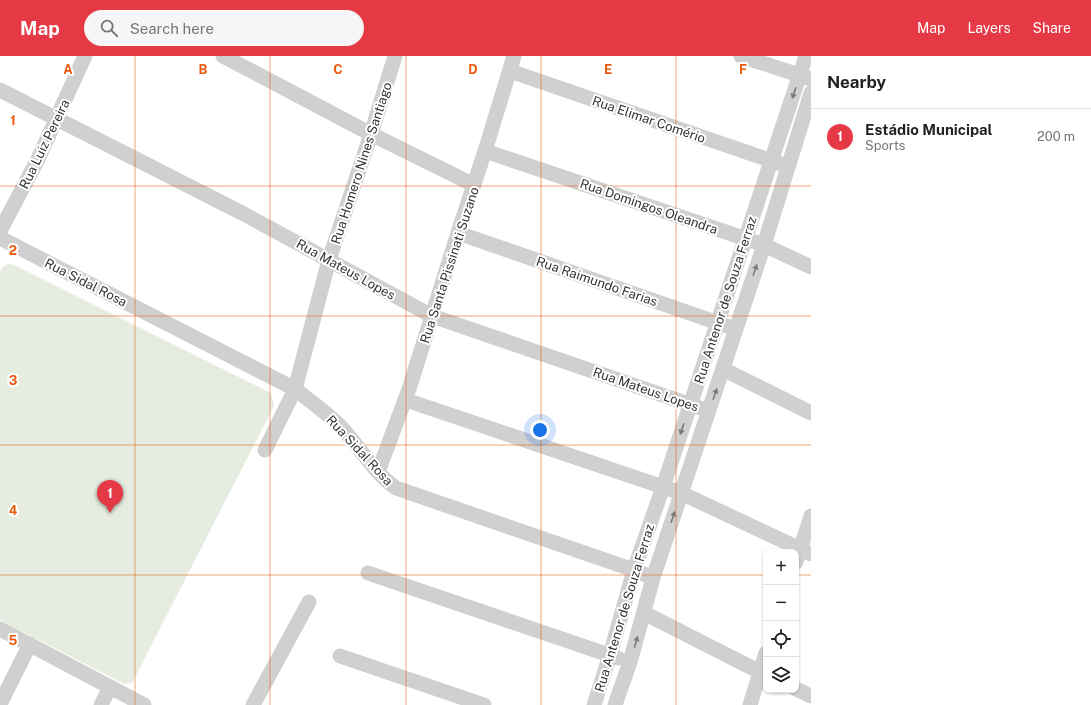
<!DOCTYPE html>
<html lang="en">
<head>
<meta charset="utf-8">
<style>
	:root { --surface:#fff; --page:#f6f6f6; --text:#222; --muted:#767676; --line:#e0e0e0; --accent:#e63946 }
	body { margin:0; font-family:"Public Sans",sans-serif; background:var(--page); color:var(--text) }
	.controls { position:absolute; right:12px; bottom:12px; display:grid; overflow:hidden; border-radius:8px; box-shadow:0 1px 3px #0004 }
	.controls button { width:36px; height:36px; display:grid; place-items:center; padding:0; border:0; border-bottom:1px solid var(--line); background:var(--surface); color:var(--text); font:20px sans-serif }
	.you { position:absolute; left:540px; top:374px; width:14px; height:14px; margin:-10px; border:3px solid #fff; border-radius:50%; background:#1a73e8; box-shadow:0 0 0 6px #1a73e833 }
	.badge { display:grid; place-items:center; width:26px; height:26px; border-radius:50%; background:var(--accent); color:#fff; font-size:13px; font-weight:700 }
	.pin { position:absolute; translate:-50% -33px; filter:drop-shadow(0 1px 2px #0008) }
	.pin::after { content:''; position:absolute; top:21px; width:14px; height:12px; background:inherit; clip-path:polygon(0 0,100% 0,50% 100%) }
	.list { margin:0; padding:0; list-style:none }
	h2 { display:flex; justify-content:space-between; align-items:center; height:52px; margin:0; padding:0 16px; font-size:17px }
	h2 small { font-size:13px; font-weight:400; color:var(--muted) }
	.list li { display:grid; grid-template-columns:26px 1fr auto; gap:12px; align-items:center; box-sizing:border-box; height:56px; padding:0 16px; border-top:1px solid var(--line) }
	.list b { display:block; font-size:15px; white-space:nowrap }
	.list p { margin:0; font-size:13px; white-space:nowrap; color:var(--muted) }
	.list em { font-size:13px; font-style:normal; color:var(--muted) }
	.icon { flex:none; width:22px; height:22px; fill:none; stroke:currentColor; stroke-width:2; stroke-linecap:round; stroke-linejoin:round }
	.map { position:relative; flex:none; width:811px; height:649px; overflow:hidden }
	header { display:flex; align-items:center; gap:24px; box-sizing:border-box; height:56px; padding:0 20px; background:var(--accent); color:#fff }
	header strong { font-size:19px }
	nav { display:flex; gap:22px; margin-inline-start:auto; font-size:14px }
	.search { width:280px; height:36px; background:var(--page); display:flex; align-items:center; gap:10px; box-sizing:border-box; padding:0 14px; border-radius:22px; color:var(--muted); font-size:15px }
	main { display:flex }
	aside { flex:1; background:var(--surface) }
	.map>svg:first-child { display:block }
	.grass { fill:#e6ecdf }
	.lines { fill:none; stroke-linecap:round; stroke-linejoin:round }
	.minor { stroke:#d0d0d0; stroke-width:15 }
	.oneway { fill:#7a7a7a }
	.grid { fill:none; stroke:#e8590c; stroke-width:1; stroke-opacity:0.55 }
	.labels { text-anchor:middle; stroke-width:4; stroke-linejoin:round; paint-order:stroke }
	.street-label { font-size:13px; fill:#333; stroke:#fff }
	.grid-label { font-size:13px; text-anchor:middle; font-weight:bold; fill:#e8590c; stroke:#fff; stroke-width:4; stroke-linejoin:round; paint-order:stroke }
</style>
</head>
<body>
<header>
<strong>Map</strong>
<div class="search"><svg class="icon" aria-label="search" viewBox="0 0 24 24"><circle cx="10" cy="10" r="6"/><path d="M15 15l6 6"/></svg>Search here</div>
<nav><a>Map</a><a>Layers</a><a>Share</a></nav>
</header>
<main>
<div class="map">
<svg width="811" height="649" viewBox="0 0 811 649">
	<rect width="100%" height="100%" fill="#fff"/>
	<path class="grass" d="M 10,207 L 271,337 L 274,350 L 132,627 L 124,628 L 0,564 L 0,216 L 3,211 Z"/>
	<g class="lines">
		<path class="minor" d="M 223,0 L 371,78 L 474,129
			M 741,0 L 811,23
			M 510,15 L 781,108
			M 0,34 L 242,157 L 432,260 L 709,355
			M 485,95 L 764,189 L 811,211
			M 0,175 L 37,105 L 85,0
			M 458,177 L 727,270
			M 0,182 L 295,333 C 310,345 326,356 340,370 C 360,391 373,416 396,432 L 634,514 L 653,522
			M 723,313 L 811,357
			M 406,344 L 681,437 L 811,498
			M 265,394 L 295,333 L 329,204 L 371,78 L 395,0
			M 378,416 L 409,333 L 458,177 L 485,95 L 514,0
			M 796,506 L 811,460
			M 368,517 L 618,602
			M 644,557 L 766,619
			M 0,573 L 144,649
			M 340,600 L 484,649
			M 796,633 L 811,640
			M 0,648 L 30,588
			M 101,649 L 110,631
			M 253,649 L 309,546
			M 594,649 L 610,599 L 634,514 L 663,431 L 806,0
			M 615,649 L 630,606 L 653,522 L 764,189 L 811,37
			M 750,649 L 766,597"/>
	</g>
	<defs><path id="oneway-solid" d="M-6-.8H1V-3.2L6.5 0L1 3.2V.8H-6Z"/></defs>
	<g class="oneway">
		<use href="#oneway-solid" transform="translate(794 37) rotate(108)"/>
		<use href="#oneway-solid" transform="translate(755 214) rotate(-71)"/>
		<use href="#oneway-solid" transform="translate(715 338) rotate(-71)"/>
		<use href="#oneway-solid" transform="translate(682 373) rotate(108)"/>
		<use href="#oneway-solid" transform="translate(673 461) rotate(-72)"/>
		<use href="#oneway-solid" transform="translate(636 586) rotate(-74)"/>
	</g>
	<path class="grid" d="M 135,0 L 135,649M 270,0 L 270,649M 406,0 L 406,649M 541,0 L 541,649M 676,0 L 676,649M 0,130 L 811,130M 0,260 L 811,260M 0,389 L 811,389M 0,519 L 766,519M 796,519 L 811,519"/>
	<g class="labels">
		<g class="street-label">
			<text transform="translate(649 63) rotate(19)" y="5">Rua Elimar Comério</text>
			<text transform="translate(44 88) rotate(-64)" y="5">Rua Luiz Pereira</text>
			<text transform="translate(361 107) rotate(-72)" y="5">Rua Homero Nines Santiago</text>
			<text transform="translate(649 150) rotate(19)" y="5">Rua Domingos Oleandra</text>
			<text transform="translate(449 209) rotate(-72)" y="5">Rua Santa Pissinati Suzano</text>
			<text transform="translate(346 213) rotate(29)" y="5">Rua Mateus Lopes</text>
			<text transform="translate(597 225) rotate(19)" y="5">Rua Raimundo Farias</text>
			<text transform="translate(86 226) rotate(27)" y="5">Rua Sidal Rosa</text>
			<text transform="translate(725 244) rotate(-72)" y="5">Rua Antenor de Souza Ferraz</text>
			<text transform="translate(646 333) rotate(19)" y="5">Rua Mateus Lopes</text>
			<text transform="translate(360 394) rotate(47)" y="5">Rua Sidal Rosa</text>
			<text transform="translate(624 552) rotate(-73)" y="5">Rua Antenor de Souza Ferraz</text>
		</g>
	</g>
	<g class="grid-label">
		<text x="68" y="18">A</text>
		<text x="203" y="18">B</text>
		<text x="338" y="18">C</text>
		<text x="473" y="18">D</text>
		<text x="608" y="18">E</text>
		<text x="743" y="18">F</text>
		<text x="13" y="69">1</text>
		<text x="13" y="199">2</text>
		<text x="13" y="329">3</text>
		<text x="13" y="459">4</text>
		<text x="13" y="589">5</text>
	</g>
</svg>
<div class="controls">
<button>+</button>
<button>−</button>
<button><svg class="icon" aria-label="locate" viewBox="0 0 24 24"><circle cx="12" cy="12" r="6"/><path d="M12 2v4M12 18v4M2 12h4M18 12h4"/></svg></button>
<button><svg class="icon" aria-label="layers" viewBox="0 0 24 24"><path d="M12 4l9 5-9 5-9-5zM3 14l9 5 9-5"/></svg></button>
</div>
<div class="you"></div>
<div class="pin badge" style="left:110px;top:457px">1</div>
</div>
<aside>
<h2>Nearby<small></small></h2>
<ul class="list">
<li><span class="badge">1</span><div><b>Estádio Municipal</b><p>Sports</p></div><em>200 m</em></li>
</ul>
</aside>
</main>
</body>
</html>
